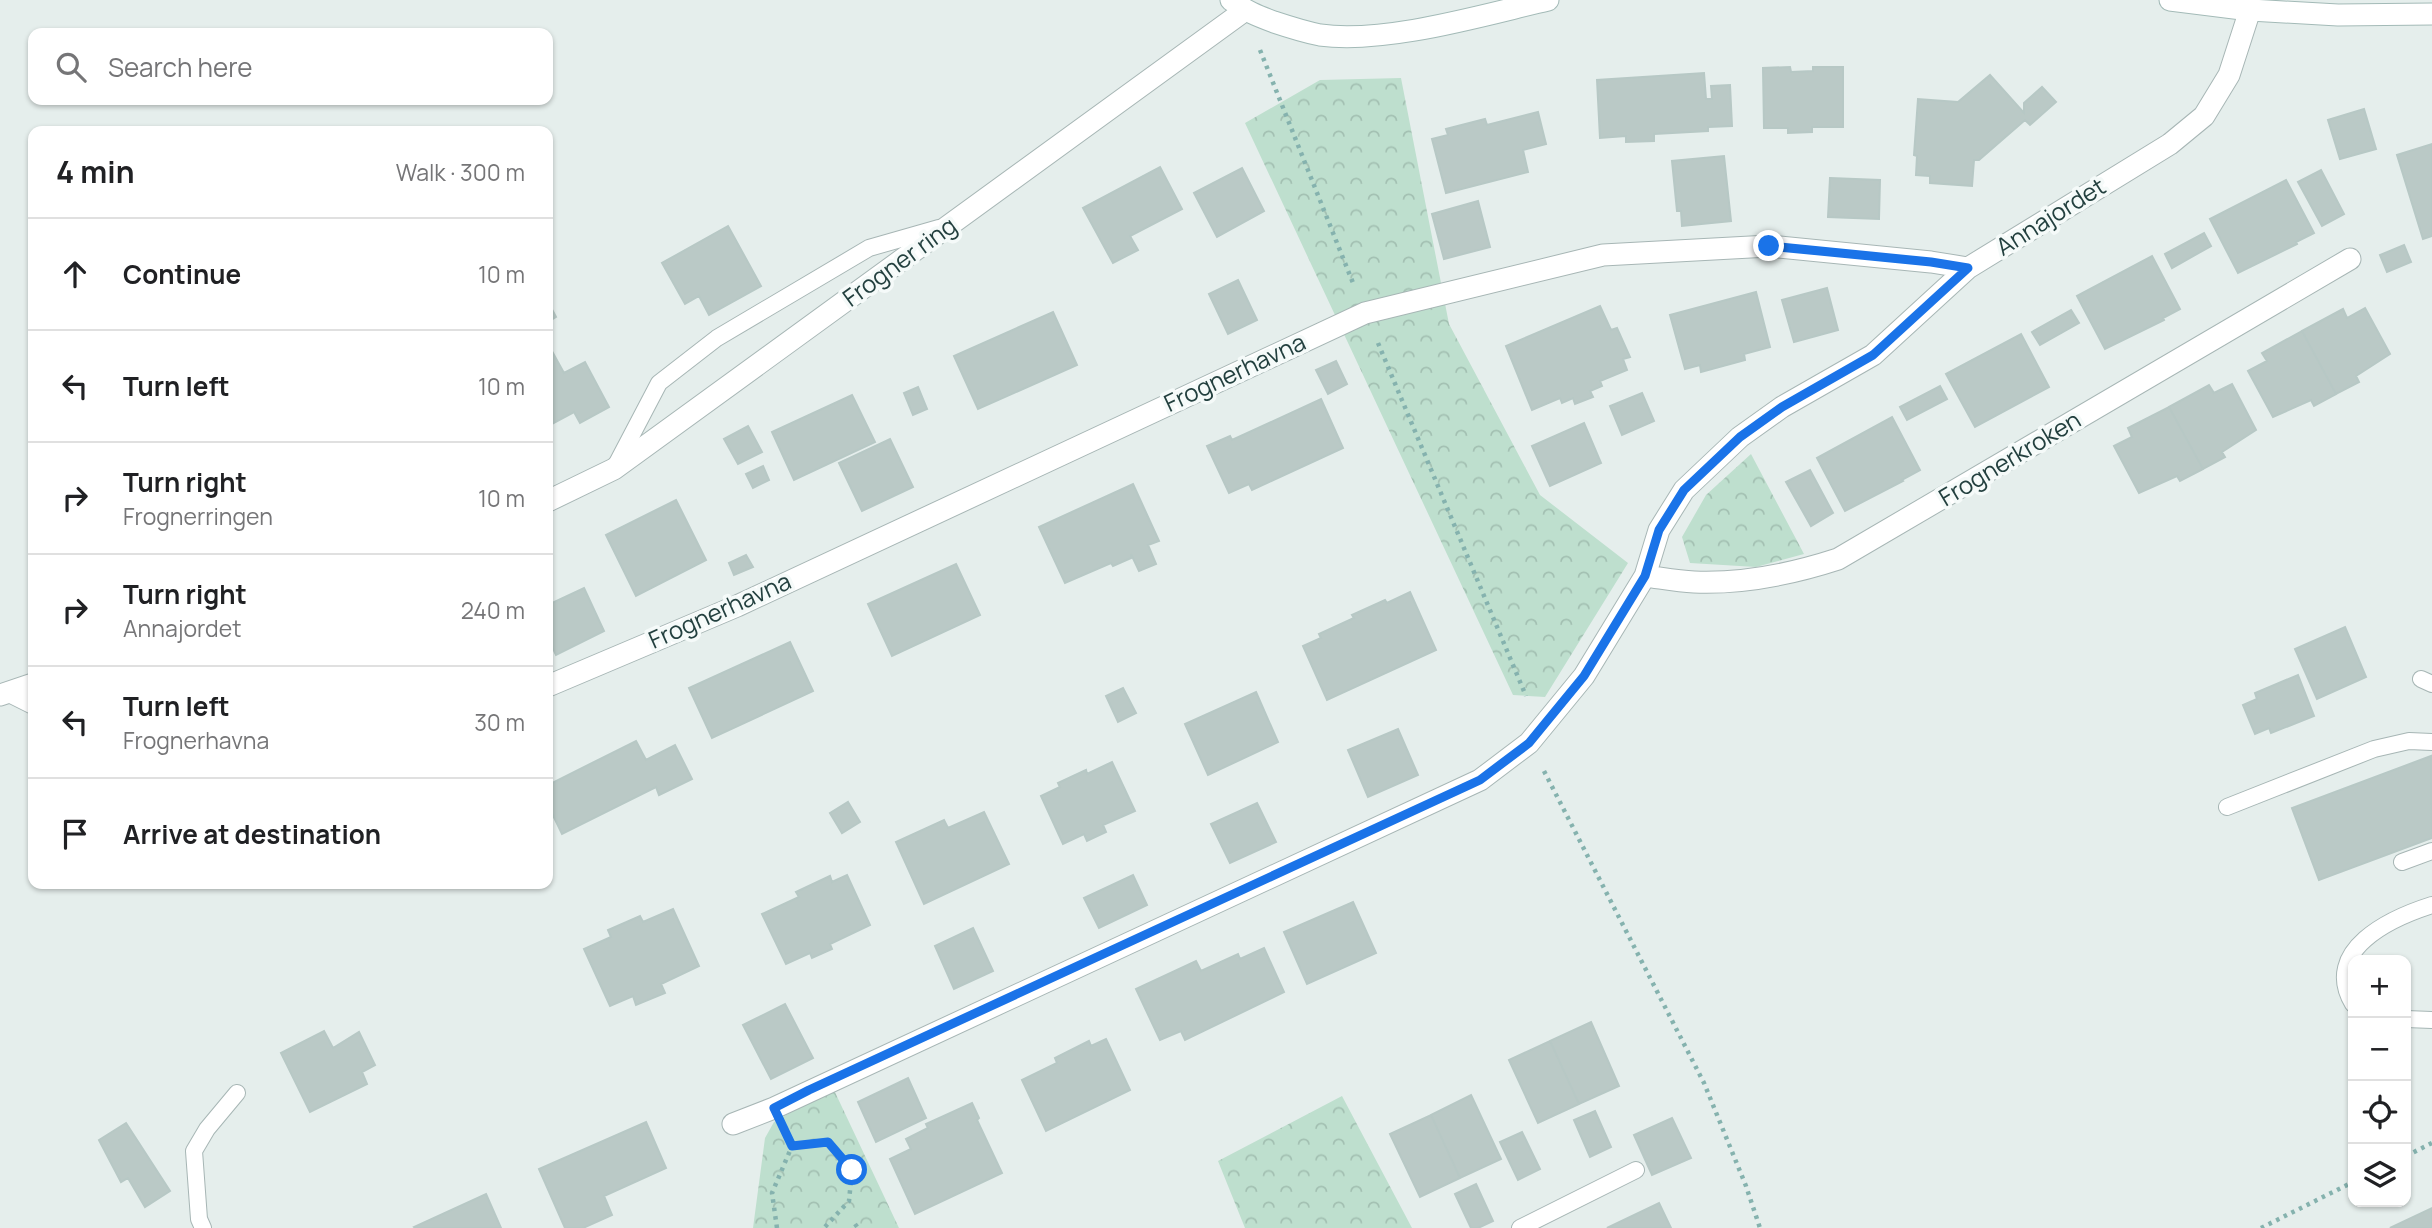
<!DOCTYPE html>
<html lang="en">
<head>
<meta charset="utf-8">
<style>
	:root { --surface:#fff; --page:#f2f2f2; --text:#202124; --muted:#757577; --line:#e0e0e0 }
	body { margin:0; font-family:Manrope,sans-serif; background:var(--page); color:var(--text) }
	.controls { position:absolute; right:21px; bottom:21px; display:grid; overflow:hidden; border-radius:14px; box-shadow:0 2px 5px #0004 }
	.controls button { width:63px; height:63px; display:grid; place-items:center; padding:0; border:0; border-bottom:2px solid var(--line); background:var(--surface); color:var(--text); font:35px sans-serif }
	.stop { position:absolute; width:21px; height:21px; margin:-16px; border:5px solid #1a73e8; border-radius:50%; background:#fff }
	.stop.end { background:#1a73e8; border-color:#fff; box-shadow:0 2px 7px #0008 }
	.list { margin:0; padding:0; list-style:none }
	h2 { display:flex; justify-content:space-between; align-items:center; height:91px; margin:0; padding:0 28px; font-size:30px }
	h2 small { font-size:23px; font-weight:400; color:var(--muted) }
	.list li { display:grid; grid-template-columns:46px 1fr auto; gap:21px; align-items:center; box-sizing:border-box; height:112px; padding:0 28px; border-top:2px solid var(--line) }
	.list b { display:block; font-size:26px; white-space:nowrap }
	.list p { margin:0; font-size:23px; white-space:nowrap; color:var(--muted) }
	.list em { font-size:23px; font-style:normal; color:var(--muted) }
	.icon { flex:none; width:38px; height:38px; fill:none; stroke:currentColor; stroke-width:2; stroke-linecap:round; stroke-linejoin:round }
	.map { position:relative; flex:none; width:2432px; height:1228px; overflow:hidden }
	.search { position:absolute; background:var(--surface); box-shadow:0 2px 5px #0004; left:28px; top:28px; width:525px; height:77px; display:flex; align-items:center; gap:18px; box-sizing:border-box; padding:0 24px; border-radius:14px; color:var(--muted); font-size:26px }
	.panel { position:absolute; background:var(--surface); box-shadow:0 2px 5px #0004; left:28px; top:126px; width:525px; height:763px; border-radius:14px }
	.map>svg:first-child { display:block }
	.park { fill:url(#park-crowns) }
	.building { fill:#bac9c6; stroke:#b7c8c5; stroke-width:2 }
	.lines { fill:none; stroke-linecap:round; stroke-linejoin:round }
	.lane-casing { stroke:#a7b6b5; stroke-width:18 }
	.street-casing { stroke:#a7b6b5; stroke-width:23 }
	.secondary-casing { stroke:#a3bab7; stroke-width:23 }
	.path { stroke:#85b2ae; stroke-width:4.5; stroke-dasharray:3.5 5; stroke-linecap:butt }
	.lane { stroke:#fff; stroke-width:16 }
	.street { stroke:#fff; stroke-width:21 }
	.secondary { stroke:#fff; stroke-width:21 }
	.route { stroke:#1a73e8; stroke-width:9 }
	.labels { text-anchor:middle; stroke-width:7; stroke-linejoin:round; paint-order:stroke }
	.street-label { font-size:24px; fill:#23403f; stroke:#f5faf9 }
</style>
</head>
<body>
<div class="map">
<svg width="2432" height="1228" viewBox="0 0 2432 1228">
	<defs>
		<pattern id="park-crowns" width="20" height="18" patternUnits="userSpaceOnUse" patternTransform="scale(1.75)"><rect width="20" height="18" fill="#bedfce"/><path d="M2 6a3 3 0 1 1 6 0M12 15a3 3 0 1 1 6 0" fill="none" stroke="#a3c0b2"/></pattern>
	</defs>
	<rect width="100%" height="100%" fill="#e5eeec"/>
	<path class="park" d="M 1401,78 L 1449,324 L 1540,495 L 1628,563 L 1545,697 L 1513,695 L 1245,123 L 1320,80 Z
		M 1751,454 L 1804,554 L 1756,567 L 1690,563 L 1682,537 L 1706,495 Z
		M 833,1088 L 899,1228 L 753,1228 L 765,1138 L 774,1122 Z
		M 1342,1096 L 1412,1228 L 1245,1228 L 1218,1161 Z"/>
	<path class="building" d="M 1790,67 L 1791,72 L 1813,71 L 1813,67 L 1843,67 L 1843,127 L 1812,127 L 1812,132 L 1788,133 L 1788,128 L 1764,128 L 1763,68 Z
		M 1704,73 L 1706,99 L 1712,99 L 1711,86 L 1730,85 L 1732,126 L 1708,127 L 1708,131 L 1654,134 L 1654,141 L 1626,142 L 1626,136 L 1600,138 L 1597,80 Z
		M 1990,75 L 2024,113 L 2024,103 L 2042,87 L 2056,102 L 2030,125 L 2025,120 L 1979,160 L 1974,160 L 1972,186 L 1930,183 L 1930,176 L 1916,175 L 1917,156 L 1914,155 L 1918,99 L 1958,102 Z
		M 2364,109 L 2376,149 L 2340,159 L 2328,120 Z
		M 1538,112 L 1546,144 L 1523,150 L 1528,172 L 1446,193 L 1432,139 L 1448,135 L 1446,129 L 1485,119 L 1487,125 Z
		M 2432,144 L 2432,236 L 2423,239 L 2397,155 Z
		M 1724,156 L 1731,221 L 1682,226 L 1681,211 L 1677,211 L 1672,161 Z
		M 1160,167 L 1182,209 L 1130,236 L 1138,250 L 1113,263 L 1083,208 Z
		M 1242,168 L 1264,211 L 1217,237 L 1194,193 Z
		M 2321,170 L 2344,214 L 2322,226 L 2298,182 Z
		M 1830,178 L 1880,180 L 1879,219 L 1828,217 Z
		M 2286,180 L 2314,233 L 2296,242 L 2297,244 L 2238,273 L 2210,219 Z
		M 1478,201 L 1490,247 L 1444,259 L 1432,214 Z
		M 728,226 L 761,286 L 709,315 L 699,296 L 685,304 L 662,263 Z
		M 2204,233 L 2211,246 L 2172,268 L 2165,254 Z
		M 2404,245 L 2411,262 L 2387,272 L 2380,255 Z
		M 2152,256 L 2180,309 L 2163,318 L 2164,320 L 2105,349 L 2077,296 Z
		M 1238,280 L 1257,320 L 1228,334 L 1209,294 Z
		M 1827,288 L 1838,330 L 1794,342 L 1782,300 Z
		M 1756,292 L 1770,347 L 1744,354 L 1745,360 L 1701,372 L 1700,365 L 1685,369 L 1670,315 Z
		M 548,302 L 556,317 L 548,322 Z
		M 1600,306 L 1611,330 L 1617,328 L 1630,357 L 1623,359 L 1627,370 L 1600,381 L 1602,386 L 1590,391 L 1593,397 L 1575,404 L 1573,398 L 1562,403 L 1560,398 L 1532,410 L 1506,346 Z
		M 2365,308 L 2390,354 L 2356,376 L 2359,382 L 2336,394 L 2302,331 L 2343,309 L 2347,318 Z
		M 2071,310 L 2079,323 L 2040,345 L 2032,332 Z
		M 1053,312 L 1077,365 L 978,409 L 954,356 Z
		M 2302,331 L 2336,394 L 2314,406 L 2311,400 L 2273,417 L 2248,371 L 2267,361 L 2262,353 Z
		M 2021,334 L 2049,387 L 1975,427 L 1946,374 Z
		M 548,344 L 564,373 L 585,362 L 609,407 L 580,423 L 574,412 L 548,426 Z
		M 1336,361 L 1347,384 L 1328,394 L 1316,370 Z
		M 2232,384 L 2256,430 L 2222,452 L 2225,457 L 2203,469 L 2169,407 L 2209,385 L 2214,393 Z
		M 1940,386 L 1947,399 L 1907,420 L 1900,407 Z
		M 918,387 L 927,409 L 913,415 L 904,393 Z
		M 1642,393 L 1654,421 L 1622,435 L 1610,406 Z
		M 852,395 L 875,442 L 794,480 L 772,432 Z
		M 1321,399 L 1343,448 L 1252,490 L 1249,484 L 1229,493 L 1207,446 L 1230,436 L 1232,440 Z
		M 2169,407 L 2203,469 L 2180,481 L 2177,476 L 2139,493 L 2114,446 L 2132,437 L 2128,428 Z
		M 1892,417 L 1920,470 L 1902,480 L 1903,481 L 1845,511 L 1817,458 Z
		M 1584,423 L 1601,463 L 1550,486 L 1532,446 Z
		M 748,426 L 762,452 L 738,464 L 724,439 Z
		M 890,439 L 913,487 L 862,511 L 839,463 Z
		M 763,466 L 769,480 L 753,488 L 746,474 Z
		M 1810,470 L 1833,513 L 1811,526 L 1786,482 Z
		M 1133,484 L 1159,541 L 1148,545 L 1156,564 L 1139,571 L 1131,554 L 1131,558 L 1113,566 L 1111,563 L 1065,583 L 1039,527 Z
		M 676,500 L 706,560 L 636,596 L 606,535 Z
		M 746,555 L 753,567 L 734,575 L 729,563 Z
		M 956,564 L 980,615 L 892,656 L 868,604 Z
		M 584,588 L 604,631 L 556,655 L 548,638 L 548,605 Z
		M 1410,592 L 1436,650 L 1327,700 L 1303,646 L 1321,638 L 1319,634 L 1354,618 L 1352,615 L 1385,600 L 1387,603 Z
		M 2345,627 L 2366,677 L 2317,699 L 2295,649 Z
		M 790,642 L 813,691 L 712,738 L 689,688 Z
		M 2298,675 L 2314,716 L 2271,733 L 2269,728 L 2255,734 L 2243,705 L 2257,699 L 2255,693 Z
		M 1123,688 L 1136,713 L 1118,722 L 1106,696 Z
		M 1256,692 L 1278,742 L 1208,775 L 1185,724 Z
		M 1398,729 L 1418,775 L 1368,797 L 1348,750 Z
		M 636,741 L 646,760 L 675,745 L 692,779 L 659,795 L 656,787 L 562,834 L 548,805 L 548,785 Z
		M 2431,756 L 2432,838 L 2319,880 L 2292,808 Z
		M 1112,762 L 1135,811 L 1103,825 L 1106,832 L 1087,841 L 1084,834 L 1063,844 L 1041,796 L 1060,787 L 1058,783 L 1086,770 L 1087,774 Z
		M 848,802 L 860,822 L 842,833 L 830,813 Z
		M 1257,803 L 1276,842 L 1230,863 L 1211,824 Z
		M 984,812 L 1009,864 L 924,904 L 896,842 L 944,820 L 948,828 Z
		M 847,875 L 870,925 L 830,944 L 832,949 L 812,958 L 810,953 L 786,964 L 762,914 L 799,897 L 796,892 L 830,876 L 832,882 Z
		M 1133,875 L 1147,905 L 1099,928 L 1084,898 Z
		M 1353,902 L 1376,953 L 1307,984 L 1284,932 Z
		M 673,909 L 699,966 L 661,984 L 665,993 L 636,1005 L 633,996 L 610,1006 L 584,949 L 611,937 L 608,930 L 640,916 L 643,922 Z
		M 973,928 L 993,971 L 954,989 L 935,946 Z
		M 1264,948 L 1284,992 L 1185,1040 L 1181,1031 L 1160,1040 L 1136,989 L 1196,961 L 1201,971 L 1238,954 L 1240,959 Z
		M 785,1004 L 813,1058 L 771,1079 L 743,1025 Z
		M 1591,1022 L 1619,1086 L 1579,1104 L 1550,1041 Z
		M 324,1031 L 333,1048 L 359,1032 L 375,1065 L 362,1072 L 367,1084 L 310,1112 L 281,1053 Z
		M 1106,1039 L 1130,1090 L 1046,1131 L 1022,1080 L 1057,1063 L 1055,1058 L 1089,1041 L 1091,1046 Z
		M 1550,1041 L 1579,1104 L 1538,1123 L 1509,1060 Z
		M 908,1078 L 926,1118 L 876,1142 L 858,1102 Z
		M 1471,1095 L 1501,1159 L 1460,1178 L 1431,1115 Z
		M 972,1103 L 979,1118 L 977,1120 L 1002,1173 L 915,1214 L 890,1159 L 911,1149 L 906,1139 L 928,1128 L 926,1124 Z
		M 1595,1111 L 1611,1147 L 1590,1157 L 1574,1120 Z
		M 1431,1115 L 1460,1178 L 1420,1197 L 1390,1134 Z
		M 1672,1118 L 1691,1158 L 1652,1175 L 1634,1135 Z
		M 646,1122 L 666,1168 L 604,1196 L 612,1215 L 583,1228 L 565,1228 L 539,1169 Z
		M 126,1123 L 170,1191 L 145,1207 L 128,1178 L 121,1182 L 99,1140 Z
		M 1522,1132 L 1540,1169 L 1518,1180 L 1500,1142 Z
		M 1476,1184 L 1493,1221 L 1478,1228 L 1471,1228 L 1455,1194 Z
		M 486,1194 L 501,1228 L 415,1228 L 414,1227 Z
		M 1659,1203 L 1671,1228 L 1607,1228 Z
		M 2432,1208 L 2432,1228 L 2390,1228 Z"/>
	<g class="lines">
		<g class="lane-casing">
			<path id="lane" d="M 616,465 L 659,383 L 717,338 L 869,248 L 939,228
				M 2421,679 L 2432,684
				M 7,693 L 33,706
				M 2227,807 L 2374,749 L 2409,741 L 2432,742
				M 2402,862 L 2432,851
				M 2353,1004 C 2321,950 2391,918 2432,905
				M 2406,1019 L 2432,1020
				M 203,1228 L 199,1219 L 194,1151 L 207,1129 L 237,1093
				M 1520,1228 L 1636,1170"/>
		</g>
		<g class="street-casing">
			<path id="street" d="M 548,501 L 614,469 L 1244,11
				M 1645,576 C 1661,578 1677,581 1694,582 C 1743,584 1792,574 1838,559 L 2350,259
				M 548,686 L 737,606 L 1365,313 L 1603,255 L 1769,246 L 1931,262 L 1968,268
				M 0,695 L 33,684
				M 733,1124 L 774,1108 L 1480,780 L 1529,743 L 1584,676 L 1645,576 L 1659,530 L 1684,490 L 1740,437 L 1782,407 L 1873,355 L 1968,268 L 2170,144 L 2204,116 L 2229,75 L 2250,10"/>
		</g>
		<g class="secondary-casing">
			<path id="secondary" d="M 1231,0 C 1245,11 1258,16 1274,22 C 1289,27 1305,32 1320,35 C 1386,44 1483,15 1548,0
				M 2170,0 L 2250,10 L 2338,15 L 2432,14"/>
		</g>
		<path class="path" d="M 1260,50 L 1353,283
			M 1378,343 L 1526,696
			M 1544,771 L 1704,1083 L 1746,1186 L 1760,1228
			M 792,1146 L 828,1142 L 852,1170 L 849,1201 L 824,1228
			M 2406,1156 L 2432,1143
			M 855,1224 L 858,1228
			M 777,1228 L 772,1193 L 792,1146 L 787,1137
			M 2261,1228 L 2353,1182"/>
		<use href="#lane" class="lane"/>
		<use href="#street" class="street"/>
		<use href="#secondary" class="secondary"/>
	</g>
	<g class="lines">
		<path class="route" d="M 852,1170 L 828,1142 L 792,1146 L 774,1108 L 809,1090 L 1480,780 L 1529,743 L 1584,676 L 1645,576 L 1659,530 L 1684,490 L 1740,437 L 1782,407 L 1873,355 L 1968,268 L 1931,262 L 1769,246"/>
	</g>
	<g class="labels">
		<g class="street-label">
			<text transform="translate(2051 217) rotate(-32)" y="8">Annajordet</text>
			<text transform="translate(900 262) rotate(-36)" y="8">Frogner ring</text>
			<text transform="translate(1235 373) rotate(-25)" y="8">Frognerhavna</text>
			<text transform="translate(2010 459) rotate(-31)" y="8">Frognerkroken</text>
			<text transform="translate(720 611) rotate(-24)" y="8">Frognerhavna</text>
		</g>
	</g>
</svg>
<div class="controls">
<button>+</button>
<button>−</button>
<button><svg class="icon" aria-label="locate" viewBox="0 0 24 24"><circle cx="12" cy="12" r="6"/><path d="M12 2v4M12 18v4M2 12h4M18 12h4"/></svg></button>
<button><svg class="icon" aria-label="layers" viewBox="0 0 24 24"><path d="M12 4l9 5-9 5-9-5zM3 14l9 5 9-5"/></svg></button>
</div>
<div class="stop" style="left:852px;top:1170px"></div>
<div class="stop end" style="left:1769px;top:246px"></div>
<div class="search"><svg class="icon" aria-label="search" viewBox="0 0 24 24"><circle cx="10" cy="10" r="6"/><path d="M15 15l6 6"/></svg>Search here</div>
<section class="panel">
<h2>4 min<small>Walk · 300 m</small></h2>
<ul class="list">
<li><svg class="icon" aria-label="ahead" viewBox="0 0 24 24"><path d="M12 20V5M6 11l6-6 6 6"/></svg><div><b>Continue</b></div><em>10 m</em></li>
<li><svg class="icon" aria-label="left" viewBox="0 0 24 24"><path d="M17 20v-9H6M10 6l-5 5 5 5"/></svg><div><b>Turn left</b></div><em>10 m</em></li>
<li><svg class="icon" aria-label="right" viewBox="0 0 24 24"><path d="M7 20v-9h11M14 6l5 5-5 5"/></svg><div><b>Turn right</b><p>Frognerringen</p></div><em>10 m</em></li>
<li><svg class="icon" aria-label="right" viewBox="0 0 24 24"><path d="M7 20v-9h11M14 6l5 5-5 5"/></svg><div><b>Turn right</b><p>Annajordet</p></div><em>240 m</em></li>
<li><svg class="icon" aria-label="left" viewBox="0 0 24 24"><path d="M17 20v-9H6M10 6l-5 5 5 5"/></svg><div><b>Turn left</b><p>Frognerhavna</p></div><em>30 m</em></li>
<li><svg class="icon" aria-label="arrive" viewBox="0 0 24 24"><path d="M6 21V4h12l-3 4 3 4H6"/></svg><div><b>Arrive at destination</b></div></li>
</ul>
</section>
</div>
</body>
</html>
